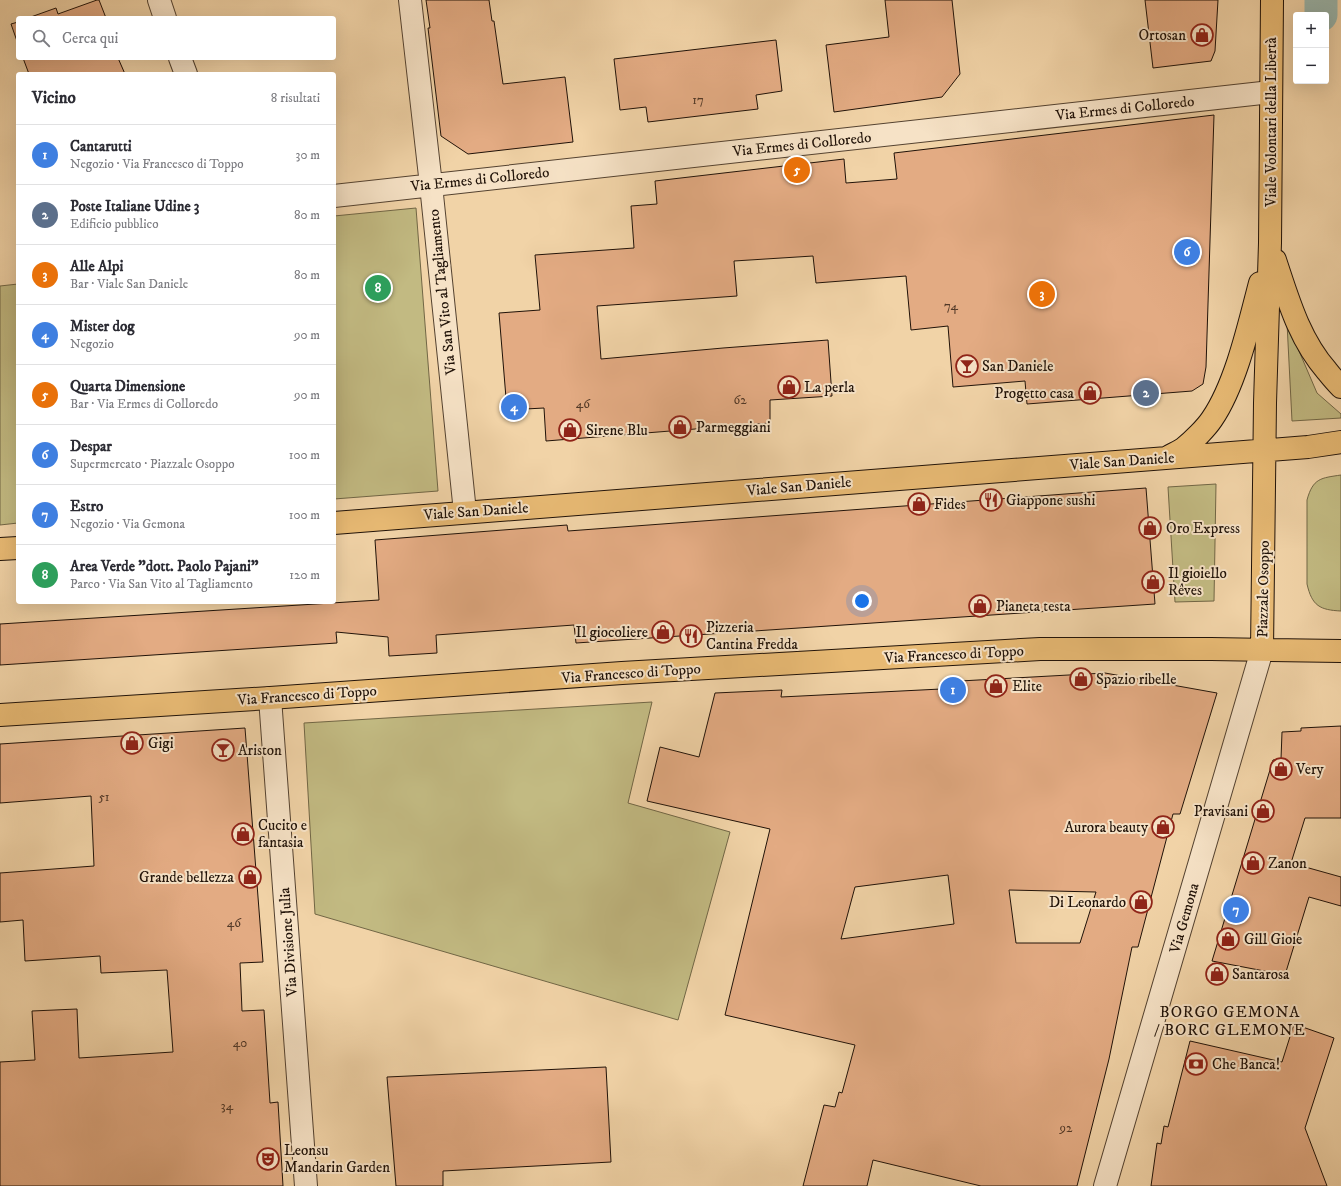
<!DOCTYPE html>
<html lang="it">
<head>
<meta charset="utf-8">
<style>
	:root { --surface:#fff; --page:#f7f7f7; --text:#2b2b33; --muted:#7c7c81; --line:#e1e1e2; --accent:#111827 }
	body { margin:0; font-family:"IM FELL DW Pica",serif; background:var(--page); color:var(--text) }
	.controls { position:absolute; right:12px; top:12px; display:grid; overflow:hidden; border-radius:4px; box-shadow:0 4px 16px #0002 }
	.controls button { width:36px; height:36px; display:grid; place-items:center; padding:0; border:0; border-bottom:1px solid var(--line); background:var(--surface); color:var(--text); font:20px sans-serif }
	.you { position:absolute; left:862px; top:601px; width:14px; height:14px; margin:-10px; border:3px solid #fff; border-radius:50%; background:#1a73e8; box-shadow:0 0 0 6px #1a73e833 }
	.badge { display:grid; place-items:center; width:26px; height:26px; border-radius:50%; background:var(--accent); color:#fff; font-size:13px; font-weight:700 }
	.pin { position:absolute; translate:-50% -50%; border:2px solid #fff; box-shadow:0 1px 4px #0006 }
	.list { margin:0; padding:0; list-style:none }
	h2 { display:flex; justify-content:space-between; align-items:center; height:52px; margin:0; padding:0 16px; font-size:17px }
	h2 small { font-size:13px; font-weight:400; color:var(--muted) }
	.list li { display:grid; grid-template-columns:26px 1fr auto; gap:12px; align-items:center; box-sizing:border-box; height:60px; padding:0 16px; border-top:1px solid var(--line) }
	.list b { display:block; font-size:15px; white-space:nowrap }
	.list p { margin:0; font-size:13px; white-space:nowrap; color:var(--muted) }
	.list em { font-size:13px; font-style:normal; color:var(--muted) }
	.icon { flex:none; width:22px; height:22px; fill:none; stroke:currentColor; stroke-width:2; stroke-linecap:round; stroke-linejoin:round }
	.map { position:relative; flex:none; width:1341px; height:1186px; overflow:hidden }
	.search { position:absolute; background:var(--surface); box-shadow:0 4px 16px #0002; left:16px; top:16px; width:320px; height:44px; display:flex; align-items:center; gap:10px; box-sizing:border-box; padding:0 14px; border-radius:4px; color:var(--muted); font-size:15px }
	.panel { position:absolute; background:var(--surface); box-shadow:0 4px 16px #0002; left:16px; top:72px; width:320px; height:532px; border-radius:4px }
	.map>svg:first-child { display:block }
	.green { fill:#c2ba82; stroke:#716645 }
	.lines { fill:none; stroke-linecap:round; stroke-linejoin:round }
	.canal { stroke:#9bb7ad; stroke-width:33 }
	.building { fill:#e3ab83; stroke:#201208; fill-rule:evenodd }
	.minor-casing { stroke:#544230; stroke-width:24 }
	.major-casing { stroke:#201208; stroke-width:24 }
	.minor { stroke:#f6e2c6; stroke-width:22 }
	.major { stroke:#e8ba74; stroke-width:22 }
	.labels { text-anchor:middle; stroke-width:4; stroke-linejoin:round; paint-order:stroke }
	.number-label { font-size:13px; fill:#513827 }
	.poi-label { font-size:15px; fill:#201208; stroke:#f6e2c6; text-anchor:start }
	.street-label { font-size:15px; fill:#201208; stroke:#f6e2c6 }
	.neighbourhood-label { font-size:16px; letter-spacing:1px; fill:#201208; stroke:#f6e2c6 }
</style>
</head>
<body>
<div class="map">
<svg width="1341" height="1186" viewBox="0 0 1341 1186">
	<rect width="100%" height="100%" fill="#f1d3a7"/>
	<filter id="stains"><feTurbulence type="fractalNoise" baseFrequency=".005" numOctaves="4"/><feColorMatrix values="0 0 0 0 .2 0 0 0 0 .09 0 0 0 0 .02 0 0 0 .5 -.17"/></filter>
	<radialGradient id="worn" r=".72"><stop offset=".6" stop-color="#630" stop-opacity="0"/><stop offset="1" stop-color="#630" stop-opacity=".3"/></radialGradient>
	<path class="green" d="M 416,208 L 438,491 L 334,499 L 334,216 Z
		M 18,284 L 18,523 L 0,525 L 0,286 Z
		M 1287,323 L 1317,393 L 1341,414 L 1341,418 L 1292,421 Z
		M 1341,475 L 1341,611 C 1320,610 1312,606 1307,584 L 1307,500 C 1313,478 1321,478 1341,475 Z
		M 1216,484 L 1214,601 L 1175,602 L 1168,487 Z
		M 652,702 L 628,803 L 730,832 L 678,1020 L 315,914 L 304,723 Z"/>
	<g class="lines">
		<path class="canal" d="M 1321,15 L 1321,0"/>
	</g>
	<path class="building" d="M 97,0 L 99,0 L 106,18 L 28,18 L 56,8 L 58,14 Z
		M 426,0 L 489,0 L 492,21 L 494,21 L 503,84 L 565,77 L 573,142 L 468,154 L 441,136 L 428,28 L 430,28 Z
		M 885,0 L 952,0 L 960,74 L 942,97 L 834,112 L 826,45 L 889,37 Z
		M 1145,0 L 1218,0 L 1215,51 L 1211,61 L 1153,68 Z
		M 18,22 L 18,44 L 11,24 Z
		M 776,40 L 782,91 L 756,95 L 758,109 L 648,122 L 646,107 L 620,110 L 614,59 Z
		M 23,58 L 118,58 L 125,74 L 29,74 Z
		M 1214,115 L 1206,367 L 1203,384 L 1192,391 L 1027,404 L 1025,381 L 953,387 L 948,326 L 911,330 L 906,276 L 816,283 L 813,256 L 734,261 L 737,296 L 597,306 L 601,359 L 723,348 L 828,340 L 832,396 L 770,400 L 770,423 L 546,441 L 544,408 L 507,410 L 499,313 L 540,310 L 535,255 L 634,248 L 631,206 L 657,204 L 655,181 L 844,159 L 846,183 L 897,179 L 894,153 Z
		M 1146,488 L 1155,604 L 576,643 L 574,625 L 436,635 L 437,653 L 389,656 L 388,637 L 336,632 L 337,643 L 0,665 L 0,624 L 379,600 L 375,540 L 567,525 L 568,531 Z
		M 1105,673 L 1217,693 L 1180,814 L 1173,814 L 1138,947 L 1132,947 L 1109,1059 L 1077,1186 L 981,1186 L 873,1160 L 867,1186 L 803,1186 L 824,1105 L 835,1107 L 839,1092 L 842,1093 L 855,1045 L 725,1015 L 770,829 L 647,801 L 660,747 L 699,757 L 715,693 L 782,690 L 781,697 L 961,688 L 960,681 ZM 948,875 L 954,924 L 841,939 L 855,887 ZM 1009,890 L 1096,892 L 1080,943 L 1016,943 Z
		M 1341,726 L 1341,818 L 1305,818 L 1291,863 L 1341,877 L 1341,906 L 1309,897 L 1285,975 L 1212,961 L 1273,760 L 1281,759 L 1282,732 L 1301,731 L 1301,728 Z
		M 245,728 L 263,962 L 240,963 L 242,1011 L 264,1010 L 270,1103 L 278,1102 L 283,1186 L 0,1186 L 0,1062 L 35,1060 L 32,1011 L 77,1009 L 79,1058 L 173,1052 L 167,970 L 101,973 L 100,956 L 25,961 L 23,920 L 0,922 L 0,873 L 94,866 L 91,796 L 0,803 L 0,744 Z
		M 1294,1024 L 1334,1038 L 1305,1128 L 1327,1186 L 1151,1186 L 1157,1143 L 1161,1144 L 1164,1126 L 1168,1127 L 1190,1041 L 1282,1062 Z
		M 606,1067 L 611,1162 L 443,1171 L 443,1186 L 396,1186 L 387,1077 Z"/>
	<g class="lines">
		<g class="minor-casing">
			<path id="minor" d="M 159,0 L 165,18
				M 410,0 L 431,185 L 465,512
				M 180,58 L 186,74
				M 334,196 L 1271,92
				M 270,698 L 306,1186
				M 1105,1186 L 1262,650"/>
		</g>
		<g class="major-casing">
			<path id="major" d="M 1275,260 C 1288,299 1299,339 1327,371 C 1331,376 1336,382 1341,387
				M 1168,457 C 1173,454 1180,451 1184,448 C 1193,441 1206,428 1212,419 C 1236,384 1249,325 1260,283
				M 334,523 L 1308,447 L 1341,442
				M 0,549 L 18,548
				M 1262,650 L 1265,403 L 1270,243 L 1272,0
				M 0,715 L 270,698 L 622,673 L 1040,649 L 1211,649 L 1341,651"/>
		</g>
		<use href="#minor" class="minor"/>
		<use href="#major" class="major"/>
	</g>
	<defs>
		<g id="shop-ring" transform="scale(1.15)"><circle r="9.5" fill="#f6e2c6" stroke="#8f2418" stroke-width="1.5"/><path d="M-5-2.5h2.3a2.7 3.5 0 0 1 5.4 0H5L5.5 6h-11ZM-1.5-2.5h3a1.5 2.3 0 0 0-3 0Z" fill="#8f2418"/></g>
		<g id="bar-ring" transform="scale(1.15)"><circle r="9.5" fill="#f6e2c6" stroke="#8f2418" stroke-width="1.5"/><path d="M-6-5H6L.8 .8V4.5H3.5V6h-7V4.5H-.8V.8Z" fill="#8f2418"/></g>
		<g id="restaurant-ring" transform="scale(1.15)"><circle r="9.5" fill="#f6e2c6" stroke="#8f2418" stroke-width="1.5"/><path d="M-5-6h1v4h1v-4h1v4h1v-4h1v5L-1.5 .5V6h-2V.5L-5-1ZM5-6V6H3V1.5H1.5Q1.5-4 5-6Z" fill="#8f2418"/></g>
		<g id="bank-ring" transform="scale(1.15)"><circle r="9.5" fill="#f6e2c6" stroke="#8f2418" stroke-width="1.5"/><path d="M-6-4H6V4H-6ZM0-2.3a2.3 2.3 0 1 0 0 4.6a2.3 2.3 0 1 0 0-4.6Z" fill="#8f2418"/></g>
		<g id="theatre-ring" transform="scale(1.15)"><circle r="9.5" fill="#f6e2c6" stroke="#8f2418" stroke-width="1.5"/><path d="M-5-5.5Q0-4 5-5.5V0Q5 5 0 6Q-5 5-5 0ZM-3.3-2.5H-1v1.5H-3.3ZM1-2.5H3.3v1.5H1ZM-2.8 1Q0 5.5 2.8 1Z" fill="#8f2418"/></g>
	</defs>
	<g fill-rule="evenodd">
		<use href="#shop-ring" x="1202" y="35"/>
		<use href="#bar-ring" x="967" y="366"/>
		<use href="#shop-ring" x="789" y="387"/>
		<use href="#shop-ring" x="1090" y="393"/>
		<use href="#shop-ring" x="680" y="427"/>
		<use href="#shop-ring" x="570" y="430"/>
		<use href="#restaurant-ring" x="991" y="500"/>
		<use href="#shop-ring" x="919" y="504"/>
		<use href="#shop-ring" x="1150" y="528"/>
		<use href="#shop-ring" x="1153" y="582"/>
		<use href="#shop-ring" x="980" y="606"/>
		<use href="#shop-ring" x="663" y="632"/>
		<use href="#restaurant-ring" x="691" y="636"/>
		<use href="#shop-ring" x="1081" y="679"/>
		<use href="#shop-ring" x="996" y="686"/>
		<use href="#shop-ring" x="132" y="743"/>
		<use href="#bar-ring" x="223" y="750"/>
		<use href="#shop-ring" x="1281" y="769"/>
		<use href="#shop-ring" x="1263" y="811"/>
		<use href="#shop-ring" x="1163" y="827"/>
		<use href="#shop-ring" x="243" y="834"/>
		<use href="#shop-ring" x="1253" y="863"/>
		<use href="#shop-ring" x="250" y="877"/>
		<use href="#shop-ring" x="1141" y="902"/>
		<use href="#shop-ring" x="1228" y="939"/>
		<use href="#shop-ring" x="1217" y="974"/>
		<use href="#bank-ring" x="1196" y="1064"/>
		<use href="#theatre-ring" x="268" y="1159"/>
	</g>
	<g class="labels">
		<g class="number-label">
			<text x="698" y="104">17</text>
			<text x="951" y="310">74</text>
			<text x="740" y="404">62</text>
			<text x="583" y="408">46</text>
			<text x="104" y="801">51</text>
			<text x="234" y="927">46</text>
			<text x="240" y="1047">40</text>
			<text x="227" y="1110">34</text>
			<text x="1066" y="1132">92</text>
		</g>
		<g class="poi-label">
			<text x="1186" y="40" text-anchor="end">Ortosan</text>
			<text x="982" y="371">San Daniele</text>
			<text x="804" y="392">La perla</text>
			<text x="1074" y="398" text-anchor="end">Progetto casa</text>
			<text x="696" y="432">Parmeggiani</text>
			<text x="586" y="435">Sirene Blu</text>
			<text x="1006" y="505">Giappone sushi</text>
			<text x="934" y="509">Fides</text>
			<text x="1166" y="533">Oro Express</text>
			<text x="1168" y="578">Il gioiello<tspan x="1168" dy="17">Rêves</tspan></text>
			<text x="996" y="611">Pianeta testa</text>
			<text x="706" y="632">Pizzeria<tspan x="706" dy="17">Cantina Fredda</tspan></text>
			<text x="648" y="637" text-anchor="end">Il giocoliere</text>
			<text x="1096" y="684">Spazio ribelle</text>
			<text x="1012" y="691">Elite</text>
			<text x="148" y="748">Gigi</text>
			<text x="238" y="755">Ariston</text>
			<text x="1296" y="774">Very</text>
			<text x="1248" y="816" text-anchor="end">Pravisani</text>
			<text x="258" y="830">Cucito e<tspan x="258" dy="17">fantasia</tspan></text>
			<text x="1148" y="832" text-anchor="end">Aurora beauty</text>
			<text x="1268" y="868">Zanon</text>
			<text x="234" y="882" text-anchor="end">Grande bellezza</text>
			<text x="1126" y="907" text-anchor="end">Di Leonardo</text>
			<text x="1244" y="944">Gill Gioie</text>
			<text x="1232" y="979">Santarosa</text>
			<text x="1212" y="1069">Che Banca!</text>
			<text x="284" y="1155">Leonsu<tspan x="284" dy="17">Mandarin Garden</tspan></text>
		</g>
		<g class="street-label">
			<text transform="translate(1125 108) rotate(-6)" y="5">Via Ermes di Colloredo</text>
			<text transform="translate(1271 122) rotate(-90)" y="5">Viale Volontari della Libertà</text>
			<text transform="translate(802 144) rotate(-6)" y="5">Via Ermes di Colloredo</text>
			<text transform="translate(480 179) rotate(-6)" y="5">Via Ermes di Colloredo</text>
			<text transform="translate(442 292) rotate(-96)" y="5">Via San Vito al Tagliamento</text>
			<text transform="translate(1122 461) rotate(-4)" y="5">Viale San Daniele</text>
			<text transform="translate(799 486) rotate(-5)" y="5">Viale San Daniele</text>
			<text transform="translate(476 511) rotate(-4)" y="5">Viale San Daniele</text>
			<text transform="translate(1263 589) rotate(-89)" y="5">Piazzale Osoppo</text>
			<text transform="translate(954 654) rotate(-3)" y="5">Via Francesco di Toppo</text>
			<text transform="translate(631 673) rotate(-4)" y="5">Via Francesco di Toppo</text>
			<text transform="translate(307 695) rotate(-4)" y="5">Via Francesco di Toppo</text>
			<text transform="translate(1184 918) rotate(-74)" y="5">Via Gemona</text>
			<text transform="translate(288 942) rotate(-94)" y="5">Via Divisione Julia</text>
		</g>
		<g class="neighbourhood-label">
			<text x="1230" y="1017">BORGO GEMONA<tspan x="1230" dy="18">/ BORC GLEMONE</tspan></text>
		</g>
	</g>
	<rect width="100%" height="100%" filter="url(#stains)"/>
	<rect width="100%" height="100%" fill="url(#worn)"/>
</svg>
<div class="controls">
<button>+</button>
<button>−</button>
</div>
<div class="you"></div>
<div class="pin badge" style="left:953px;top:690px;background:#3f7fe0">1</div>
<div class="pin badge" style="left:1146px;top:393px;background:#5c6f8a">2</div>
<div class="pin badge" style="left:1042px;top:294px;background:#e8710a">3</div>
<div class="pin badge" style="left:514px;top:407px;background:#3f7fe0">4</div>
<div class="pin badge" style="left:797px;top:170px;background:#e8710a">5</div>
<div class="pin badge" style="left:1187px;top:252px;background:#3f7fe0">6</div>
<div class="pin badge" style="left:1236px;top:910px;background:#3f7fe0">7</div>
<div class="pin badge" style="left:378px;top:288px;background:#2e9e5b">8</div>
<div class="search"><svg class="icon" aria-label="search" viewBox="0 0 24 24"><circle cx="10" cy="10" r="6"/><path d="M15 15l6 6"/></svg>Cerca qui</div>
<section class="panel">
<h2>Vicino<small>8 risultati</small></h2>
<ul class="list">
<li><span class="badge" style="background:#3f7fe0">1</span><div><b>Cantarutti</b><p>Negozio · Via Francesco di Toppo</p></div><em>30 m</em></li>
<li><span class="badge" style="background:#5c6f8a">2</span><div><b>Poste Italiane Udine 3</b><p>Edificio pubblico</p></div><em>80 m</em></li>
<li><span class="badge" style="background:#e8710a">3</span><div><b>Alle Alpi</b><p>Bar · Viale San Daniele</p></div><em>80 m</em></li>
<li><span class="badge" style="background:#3f7fe0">4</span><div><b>Mister dog</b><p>Negozio</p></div><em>90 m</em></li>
<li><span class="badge" style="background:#e8710a">5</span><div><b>Quarta Dimensione</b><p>Bar · Via Ermes di Colloredo</p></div><em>90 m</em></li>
<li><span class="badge" style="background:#3f7fe0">6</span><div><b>Despar</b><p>Supermercato · Piazzale Osoppo</p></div><em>100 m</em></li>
<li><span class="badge" style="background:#3f7fe0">7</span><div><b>Estro</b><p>Negozio · Via Gemona</p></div><em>100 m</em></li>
<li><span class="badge" style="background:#2e9e5b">8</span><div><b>Area Verde &quot;dott. Paolo Pajani&quot;</b><p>Parco · Via San Vito al Tagliamento</p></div><em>120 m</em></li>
</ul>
</section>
</div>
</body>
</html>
